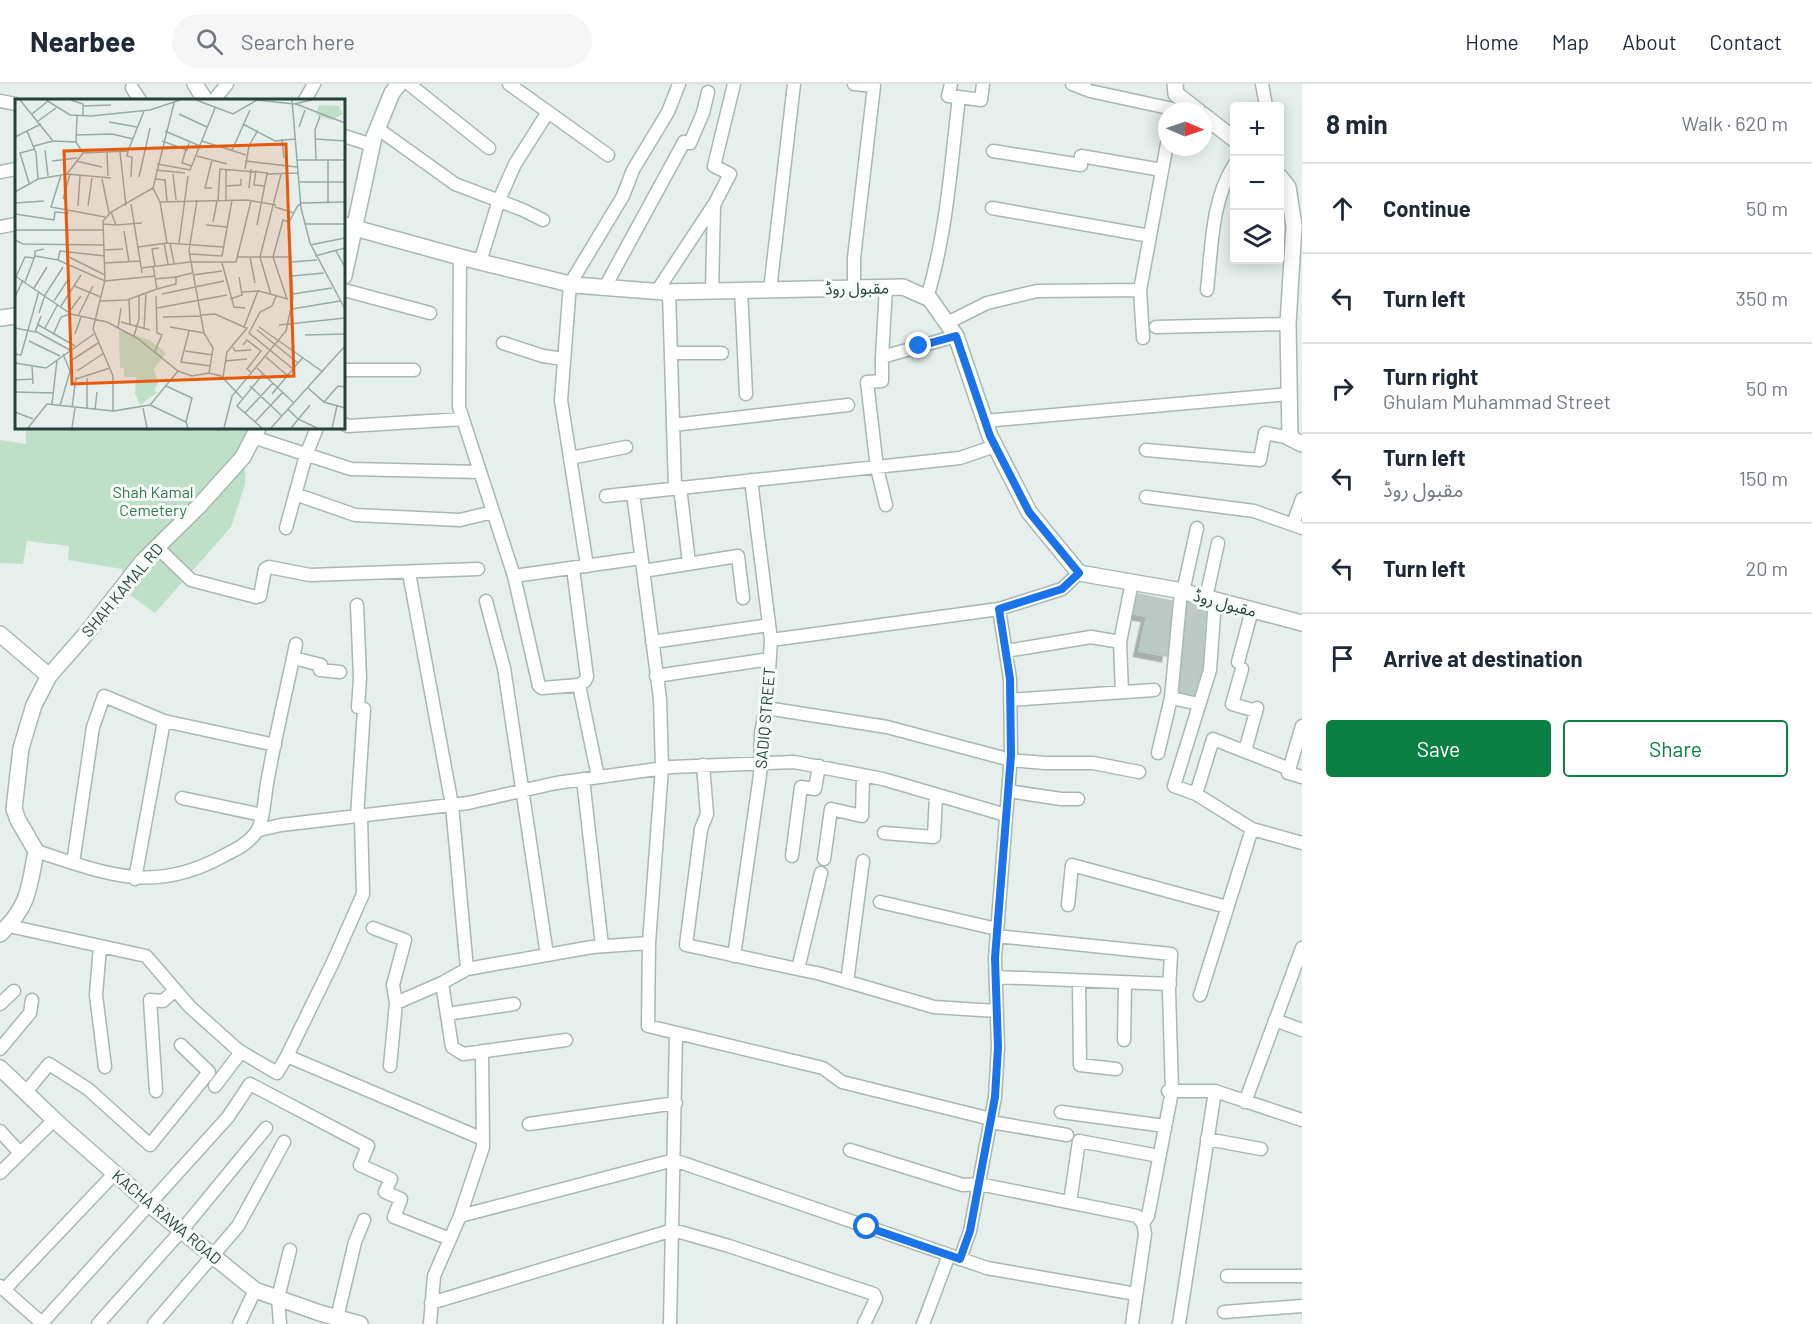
<!DOCTYPE html>
<html lang="en">
<head>
<meta charset="utf-8">
<style>
	:root { --surface:#fff; --page:#f6f6f7; --text:#1f2937; --muted:#747a83; --line:#e0e1e3; --accent:#0b8043 }
	body { margin:0; font-family:Barlow,"Noto Sans Arabic",sans-serif; background:var(--page); color:var(--text) }
	.controls { position:absolute; right:18px; top:18px; display:grid; overflow:hidden; border-radius:6px; box-shadow:0 3px 15px #0003 }
	.controls button { width:54px; height:54px; display:grid; place-items:center; padding:0; border:0; border-bottom:2px solid var(--line); background:var(--surface); color:var(--text); font:30px sans-serif }
	.compass { position:absolute; left:1158px; top:18px; width:54px; height:54px; border-radius:50%; background:var(--surface); box-shadow:0 3px 15px #0003; rotate:92deg }
	.stop { position:absolute; width:18px; height:18px; margin:-14px; border:4px solid #1a73e8; border-radius:50%; background:#fff }
	.stop.end { background:#1a73e8; border-color:#fff; box-shadow:0 2px 6px #0008 }
	.list { margin:0; padding:0; list-style:none }
	h2 { display:flex; justify-content:space-between; align-items:center; height:78px; margin:0; padding:0 24px; font-size:26px }
	h2 small { font-size:20px; font-weight:400; color:var(--muted) }
	.list li { display:grid; grid-template-columns:39px 1fr auto; gap:18px; align-items:center; box-sizing:border-box; height:90px; padding:0 24px; border-top:2px solid var(--line) }
	.list b { display:block; font-size:22px; white-space:nowrap }
	.list p { margin:0; font-size:20px; white-space:nowrap; color:var(--muted) }
	.list em { font-size:20px; font-style:normal; color:var(--muted) }
	.actions { display:flex; gap:12px; padding:18px 24px }
	.actions a { flex:1; padding:14px 0; border:2px solid var(--accent); border-radius:6px; text-align:center; font-size:21px; color:var(--accent) }
	.actions .main { background:var(--accent); color:#fff }
	.icon { flex:none; width:33px; height:33px; fill:none; stroke:currentColor; stroke-width:2; stroke-linecap:round; stroke-linejoin:round }
	.map { position:relative; flex:none; width:1302px; height:1240px; overflow:hidden }
	header { display:flex; align-items:center; gap:36px; box-sizing:border-box; height:84px; padding:0 30px; background:var(--surface); border-bottom:2px solid var(--line) }
	header strong { font-size:28px }
	nav { display:flex; gap:33px; margin-inline-start:auto; font-size:21px }
	.search { width:420px; height:54px; background:var(--page); display:flex; align-items:center; gap:15px; box-sizing:border-box; padding:0 21px; border-radius:33px; color:var(--muted); font-size:22px }
	main { display:flex }
	aside { flex:1; background:var(--surface) }
	.map>svg:first-child { display:block }
	.green { fill:#bfe0c8 }
	.building { fill:#bbcac4; stroke:#b8c9c2; stroke-width:1.5; filter:url(#shadow) }
	.lines { fill:none; stroke-linecap:round; stroke-linejoin:round }
	.minor-casing { stroke:#a8b8b2; stroke-width:15 }
	.tertiary-casing { stroke:#a8b8b2; stroke-width:18 }
	.minor { stroke:#fff; stroke-width:12 }
	.tertiary { stroke:#fff; stroke-width:15 }
	.route { stroke:#1a73e8; stroke-width:8 }
	.labels { text-anchor:middle; stroke-width:6; stroke-linejoin:round; paint-order:stroke }
	.street-label { font-size:16px; fill:#24423a; stroke:#f7fbf9 }
	.park-label { font-size:16px; fill:#2d7a4b; stroke:#f7fbf9 }
	.inset-road { fill:none; stroke:#98aaa4; stroke-width:1.5 }
	.view { fill:#e8590c; fill-opacity:0.15; stroke:#e8590c; stroke-width:3 }
	.inset-edge { fill:none; stroke:#24423a; stroke-width:3 }
</style>
</head>
<body>
<header>
<strong>Nearbee</strong>
<div class="search"><svg class="icon" aria-label="search" viewBox="0 0 24 24"><circle cx="10" cy="10" r="6"/><path d="M15 15l6 6"/></svg>Search here</div>
<nav><a>Home</a><a>Map</a><a>About</a><a>Contact</a></nav>
</header>
<main>
<div class="map">
<svg width="1302" height="1240" viewBox="0 0 1302 1240">
	<defs>
		<filter id="shadow"><feDropShadow dx="-5.5" dy="5.5" stdDeviation="0" flood-color="#0004"/></filter>
	</defs>
	<rect width="100%" height="100%" fill="#e6efeb"/>
	<path class="green" d="M 26,344 L 252,344 L 245,363 L 245,400 L 231,443 L 155,529 L 123,506 L 122,485 L 68,476 L 69,462 L 27,457 L 23,480 L 0,479 L 0,356 L 26,360 Z"/>
	<path class="building" d="M 1138,510 L 1172,517 L 1167,572 L 1139,567 L 1147,532 L 1134,530 Z
		M 1188,519 L 1206,524 L 1202,584 L 1194,610 L 1180,607 Z"/>
	<g class="lines">
		<g class="minor-casing">
			<path id="minor" d="M 409,0 L 489,64
				M 509,0 L 608,71
				M 951,0 L 948,12 L 959,13
				M 1072,0 L 1090,7 L 1173,25
				M 1262,0 L 1266,22
				M 132,4 L 140,16
				M 214,16 L 227,0
				M 305,16 L 314,0
				M 0,17 L 16,20
				M 377,44 L 455,100 L 523,126 L 543,136
				M 344,52 L 372,61
				M 993,67 L 1081,81 L 1081,72 L 1162,86
				M 0,88 L 16,85
				M 992,124 L 1150,152
				M 0,143 L 16,140
				M 460,173 L 459,323 L 514,492 L 641,474
				M 480,178 L 499,116 L 515,80 L 548,28
				M 605,203 L 684,58 L 690,59 L 703,29 L 708,8
				M 854,204 L 854,174 L 874,2 L 854,0
				M 886,204 L 882,273 L 956,252
				M 344,206 L 430,229
				M 741,206 L 746,310
				M 770,206 L 794,0
				M 1207,206 C 1212,163 1211,118 1234,81
				M 657,207 L 713,122
				M 712,207 L 714,121 L 730,90 L 714,82 L 734,0
				M 669,208 L 675,403
				M 927,214 C 947,148 951,80 959,13 L 981,16 L 983,0
				M 947,239 L 987,219 L 1037,207 L 1140,206
				M 1156,243 L 1288,240
				M 1143,254 L 1140,206 L 1167,60
				M 503,259 L 543,272 L 564,275
				M 671,269 L 722,269
				M 882,273 L 882,297 L 867,298 L 877,384 L 886,421
				M 344,286 L 414,286
				M 985,337 L 1289,310
				M 344,340 L 348,342 L 463,335
				M 673,341 L 848,321
				M 253,353 L 351,385 L 480,388
				M 1146,366 L 1260,376 L 1265,349 L 1290,354
				M 570,374 L 626,363
				M 680,403 L 689,479
				M 633,409 L 660,615 L 662,684 L 649,859 L 648,942 L 823,984 L 842,998 L 991,1035
				M 295,410 L 355,431 L 460,436 L 493,428
				M 606,412 L 960,374 L 995,362
				M 1146,413 L 1254,427 L 1302,444
				M 1293,440 L 1302,415
				M 286,444 L 306,371 L 317,344
				M 157,463 L 191,496 L 256,513 L 260,512 L 265,485 L 269,483 L 310,491 L 478,485
				M 587,482 L 561,316 L 570,200 L 623,112 L 633,86 L 668,28 L 679,0
				M 573,484 L 587,593 L 585,597 L 579,601
				M 643,487 L 738,472 L 743,514
				M 409,489 L 452,721 L 467,885
				M 514,492 L 539,602 L 542,604 L 579,601 L 598,693
				M 1183,508 L 1197,444
				M 1206,514 L 1218,459
				M 1215,516 L 1210,586 L 1174,702 L 1196,710 L 1252,745 L 1302,759
				M 486,517 L 504,584 L 547,871
				M 771,556 L 999,525 L 1062,505 L 1079,489
				M 652,558 L 769,541
				M 1120,558 L 1122,608
				M 1006,567 L 1091,553 L 1120,558 L 1132,498
				M 294,574 L 321,581 L 320,586 L 340,588
				M 1238,578 L 1252,526
				M 1242,585 L 1232,620 L 1256,627
				M 656,592 L 770,575
				M 1171,614 L 1199,620
				M 1010,616 L 1154,606
				M 766,624 L 887,643 L 1011,676 L 1045,679 L 1093,679 L 1139,688
				M 1302,642 L 1288,689 L 1302,693
				M 1245,667 L 1257,624
				M 1158,669 L 1171,614 L 1181,507
				M 703,681 L 707,730 L 701,745 L 686,861 L 821,890 L 934,923 L 997,927
				M 583,695 L 602,862
				M 1008,707 L 1061,715 L 1078,715
				M 1196,710 L 1213,655 L 1290,685
				M 182,714 L 262,731
				M 357,733 L 364,625 L 358,623 L 360,594 L 357,521
				M 259,746 L 281,741 L 468,719 L 556,699 L 671,683 L 794,678 L 883,695 L 1006,731
				M 884,749 L 934,753 L 936,711
				M 36,767 C 107,790 154,811 225,771 C 237,765 249,759 257,747 C 264,737 265,707 268,694 C 276,649 287,604 296,560
				M 792,772 L 801,703 L 815,705 L 819,682
				M 824,775 L 831,725 L 862,732 L 863,691
				M 73,779 L 93,643 L 104,612 L 164,637 L 275,661
				M 135,795 L 164,637
				M 880,818 L 997,845
				M 1068,821 L 1072,781 L 1227,823
				M 9,842 L 146,872 L 190,923 L 238,966 L 277,989 L 287,972 L 333,878 L 363,810 L 361,733
				M 373,844 L 405,856 L 393,901 L 396,919
				M 997,852 L 1171,870 L 1169,907 L 1172,1007 L 1148,1132 L 1143,1139
				M 100,862 L 96,911 L 105,983
				M 734,872 L 760,691 L 761,649 L 767,617 L 771,556 L 751,396
				M 798,885 L 821,789
				M 996,893 L 1170,900
				M 1079,897 L 1080,981 L 1116,985
				M 847,898 L 863,777
				M 442,899 L 452,963 L 463,970 L 566,956
				M 1200,911 L 1252,745
				M 0,920 L 14,907
				M 447,930 L 514,920
				M 1275,936 L 1302,946
				M 1124,956 L 1125,899
				M 0,965 L 30,929 L 32,916
				M 287,972 L 483,1055
				M 390,982 L 396,919 L 442,899 L 467,885 L 592,863 L 649,859
				M 215,1002 L 241,968
				M 156,1007 L 150,916 L 163,917 L 175,906
				M 1168,1007 L 1215,1007 L 1302,1036
				M 26,1008 L 49,980 L 88,1005 L 150,1061 L 209,988 L 181,961
				M 1245,1018 L 1302,864
				M 1061,1028 L 1165,1042
				M 991,1038 L 1067,1051
				M 529,1040 L 676,1019
				M 0,1047 L 20,1069
				M 1207,1055 L 1261,1065
				M 850,1066 L 963,1101 L 979,1100 L 1137,1132 L 1143,1139 L 1145,1150 L 1132,1240
				M 0,1089 L 55,1035
				M 1070,1118 L 1079,1057 L 1159,1072
				M 460,1132 L 674,1076 L 987,1184 L 1136,1210
				M 960,1175 L 970,1147 L 995,1013 L 998,963 L 995,874 L 1011,671 L 1010,595 L 999,525
				M 1227,1192 L 1302,1192
				M 0,1202 L 43,1240
				M 4,1206 L 115,1089
				M 431,1219 L 673,1146 L 729,1162 L 874,1210 L 876,1215 L 864,1240
				M 1224,1228 L 1302,1222
				M 337,1234 L 355,1158 L 364,1136
				M 42,1239 L 228,1033 L 250,1000 L 368,1062 L 360,1081 L 391,1095 L 385,1108 L 401,1115 L 394,1133 L 450,1155
				M 98,1240 L 182,1146 L 266,1044
				M 154,1240 L 238,1142 L 284,1058
				M 239,1240 L 255,1206
				M 280,1240 L 278,1214 L 290,1166
				M 430,1240 L 434,1192 L 460,1132 L 483,1063 L 482,967
				M 670,1240 L 676,950
				M 923,1240 L 949,1171
				M 1179,1240 L 1215,1007"/>
		</g>
		<g class="tertiary-casing">
			<path id="tertiary" d="M 195,0 L 205,16
				M 1175,0 L 1176,10 L 1198,27
				M 1203,31 L 1234,55
				M 1280,93 L 1288,103 L 1294,142 L 1288,240 L 1290,354 L 1302,360
				M 344,141 L 460,173 L 574,201 L 664,208 L 903,203 L 930,215 L 956,252 L 990,352 L 1029,428 L 1079,489 L 1177,506 L 1302,539
				M 344,192 L 374,53 L 392,9 L 399,0
				M 0,234 L 16,232
				M 0,550 L 49,592
				M 0,850 C 29,822 29,805 36,767 L 18,736 L 14,725 L 21,664 L 34,621 L 49,592 L 85,551 L 143,477 L 199,422 L 243,373 L 258,344
				M 0,984 L 61,1042 L 161,1130 L 255,1206 L 320,1229 L 360,1240"/>
		</g>
		<use href="#minor" class="minor"/>
		<use href="#tertiary" class="tertiary"/>
	</g>
	<g class="lines">
		<path class="route" d="M 867,1143 L 960,1175 L 970,1147 L 995,1013 L 998,963 L 995,874 L 1011,671 L 1010,595 L 999,525 L 1062,505 L 1079,489 L 1029,428 L 990,352 L 956,252 L 919,262"/>
	</g>
	<g class="labels">
		<g class="street-label">
			<text transform="translate(857 204) rotate(-1)" y="6">مقبول روڈ</text>
			<text transform="translate(122 506) rotate(-50)" y="6">SHAH KAMAL RD</text>
			<text transform="translate(1225 519) rotate(15)" y="6">مقبول روڈ</text>
			<text transform="translate(765 634) rotate(-85)" y="6">SADIQ STREET</text>
			<text transform="translate(167 1133) rotate(40)" y="6">KACHA RAWA ROAD</text>
		</g>
		<g class="park-label">
			<text x="153" y="414">Shah Kamal<tspan x="153" dy="18">Cemetery</tspan></text>
		</g>
	</g>
	<g transform="translate(15 15)">
		<rect width="330" height="330" fill="#e6efeb"/>
		<path d="M 304,6 L 324,7 L 328,15 L 316,21 L 301,16 ZM 104,231 L 135,241 L 151,254 L 139,270 L 143,284 L 139,292 L 143,293 L 125,306 L 120,294 L 121,278 L 109,278 L 109,269 L 105,269 Z" fill="#bfe0c8"/>
		<path class="inset-road" d="M 5,1 L 38,42 L 61,43 L 68,54M 31,1 L 55,16 L 76,17 L 135,11 L 165,1M 56,1 L 68,5 L 68,16M 181,1 L 218,15 L 242,1 L 279,5 L 297,1M 277,1 L 286,109 L 295,144 L 330,210M 159,4 L 138,89 L 96,113 L 88,122 L 90,181 L 78,230 L 98,277 L 98,312 L 135,306 L 163,272M 281,5 L 330,24M 68,7 L 96,6M 17,15 L 33,2M 164,15 L 192,28M 23,22 L 41,9M 94,23 L 122,28M 228,25 L 260,42 L 280,40M 284,28 L 290,11M 12,32 L 21,54 L 23,80M 150,32 L 185,47M 61,36 L 97,35 L 118,40M 0,38 L 26,25M 267,40 L 269,59M 300,40 L 330,42M 147,42 L 172,51 L 174,44M 187,42 L 231,56M 61,43 L 62,16M 19,47 L 38,42M 171,50 L 167,64 L 177,67M 30,51 L 33,77M 217,51 L 235,11M 113,52 L 112,57 L 117,58 L 116,78M 92,53 L 93,77M 105,53 L 111,107M 182,57 L 212,65M 197,61 L 190,89 L 197,89M 281,61 L 330,61M 301,61 L 300,31 L 305,17M 313,61 L 313,103M 37,62 L 62,59M 61,62 L 87,68M 230,62 L 282,68M 142,65 L 175,71 L 200,9M 230,70 L 234,47 L 243,31M 141,71 L 170,74M 241,71 L 239,86 L 250,87M 52,75 L 96,79M 158,75 L 161,101M 46,76 L 36,108 L 90,118M 124,78 L 135,29M 87,80 L 94,114M 139,80 L 150,81 L 152,102M 284,83 L 330,83M 14,84 L 5,54 L 20,50M 211,87 L 226,86 L 226,80M 138,89 L 145,103 L 152,144M 234,89 L 236,70M 0,93 L 23,80 L 52,75 L 68,54 L 113,52 L 129,12M 48,100 L 55,75M 182,101 L 174,152 L 189,234 L 198,249 L 194,274M 203,102 L 205,70 L 253,74M 211,102 L 211,70M 145,103 L 232,101 L 261,106M 0,104 L 29,102M 116,105 L 127,174M 63,107 L 65,77M 73,107 L 77,79M 260,108 L 279,114M 0,115 L 39,121 L 40,113 L 54,114M 198,123 L 202,102M 88,125 L 101,126 L 96,113M 290,125 L 330,125M 101,126 L 127,124M 191,126 L 212,128M 242,126 L 252,75 L 283,74M 0,131 L 88,131M 109,132 L 114,163M 0,141 L 8,145 L 89,146M 149,144 L 153,165M 155,144 L 159,164M 164,144 L 173,77M 295,146 L 330,139M 123,148 L 152,144 L 208,148M 29,150 L 20,152 L 20,157 L 43,161 L 45,152 L 90,157M 90,151 L 108,150M 321,152 L 330,168M 175,155 L 207,157 L 217,101M 300,157 L 330,149M 54,158 L 90,176M 223,158 L 276,158M 235,158 L 240,184M 43,161 L 90,182 L 140,177M 276,163 L 302,161M 90,164 L 125,162M 207,164 L 219,208 L 230,209M 140,167 L 137,150 L 144,149M 126,169 L 175,163 L 221,163 L 236,102M 178,176 L 207,172M 0,177 L 56,215 L 92,223 L 122,239 L 163,272 L 177,277 L 194,274 L 206,277 L 227,299M 277,177 L 309,174M 1,178 L 10,158 L 19,159M 140,180 L 161,178M 10,183 L 20,157M 59,187 L 86,198M 19,189 L 32,168M 142,190 L 161,185 L 161,178 L 177,174M 227,193 L 244,192 L 273,200M 147,195 L 209,182M 278,195 L 317,189M 256,196 L 245,158 L 266,75M 261,197 L 257,207 L 245,213 L 234,234 L 278,270M 0,198 L 8,181M 114,200 L 115,225M 215,200 L 227,196 L 224,178M 272,200 L 258,158 L 268,121 L 274,123M 39,202 L 52,182M 85,202 L 112,201 L 142,190 L 138,167M 46,207 L 66,176M 142,209 L 212,196M 277,210 L 325,202M 54,213 L 66,197M 24,214 L 30,196 L 48,168M 186,216 L 200,215 L 229,228M 63,217 L 78,187M 148,218 L 186,217M 106,223 L 135,231M 22,225 L 60,247M 264,226 L 330,219M 155,228 L 189,234M 244,228 L 308,273M 0,229 L 20,233 L 26,217M 30,229 L 43,205M 103,229 L 106,209M 129,230 L 131,194M 242,231 L 283,264M 20,232 L 55,251M 174,232 L 166,263 L 196,267M 39,234 L 46,218 L 55,215M 60,235 L 66,218M 290,236 L 330,235M 119,237 L 124,220 L 124,197M 14,242 L 45,257M 228,246 L 232,241 L 246,252 L 232,270 L 237,274M 218,248 L 220,252 L 236,251M 170,252 L 198,256M 139,254 L 147,236 L 142,234 L 141,197M 0,255 L 6,256 L 24,192M 251,258 L 273,277M 57,261 L 83,244M 210,262 L 232,260M 0,264 L 31,269 L 79,235M 17,266 L 18,285M 242,269 L 279,304M 62,272 L 89,254M 208,278 L 212,253 L 232,229 L 229,228 L 243,192M 72,279 L 72,310M 61,280 L 95,269M 0,281 L 18,280M 151,287 L 177,299 L 171,323M 235,287 L 267,317M 293,289 L 309,303 L 330,309M 0,293 L 39,294M 257,295 L 288,258M 309,303 L 323,287 L 330,288M 37,305 L 42,261M 135,306 L 171,323 L 173,329M 45,307 L 55,272 L 48,255M 57,309 L 61,278M 128,309 L 132,329M 273,310 L 283,320 L 302,329M 80,311 L 82,293M 0,313 L 18,320M 230,314 L 258,284M 240,323 L 268,293M 13,329 L 32,305 L 98,312M 57,329 L 60,309M 209,329 L 217,297 L 271,232 L 278,199 L 274,123 L 282,108 L 286,104 L 330,103M 247,329 L 222,307 L 248,275M 256,329 L 330,247M 276,329 L 295,306M 317,329 L 322,307"/>
		<path class="view" d="M 271,45 L 279,277 L 57,285 L 49,52 Z"/>
		<rect width="330" height="330" class="inset-edge"/>
	</g>
</svg>
<div class="controls">
<button>+</button>
<button>−</button>
<button><svg class="icon" aria-label="layers" viewBox="0 0 24 24"><path d="M12 4l9 5-9 5-9-5zM3 14l9 5 9-5"/></svg></button>
</div>
<svg class="compass" viewBox="-18 -18 36 36"><path d="M0-13l5 13h-10z" fill="#e53935"/><path d="M0 13l5-13h-10z" fill="#747a83"/></svg>
<div class="stop" style="left:867px;top:1143px"></div>
<div class="stop end" style="left:919px;top:262px"></div>
</div>
<aside>
<h2>8 min<small>Walk · 620 m</small></h2>
<ul class="list">
<li><svg class="icon" aria-label="ahead" viewBox="0 0 24 24"><path d="M12 20V5M6 11l6-6 6 6"/></svg><div><b>Continue</b></div><em>50 m</em></li>
<li><svg class="icon" aria-label="left" viewBox="0 0 24 24"><path d="M17 20v-9H6M10 6l-5 5 5 5"/></svg><div><b>Turn left</b></div><em>350 m</em></li>
<li><svg class="icon" aria-label="right" viewBox="0 0 24 24"><path d="M7 20v-9h11M14 6l5 5-5 5"/></svg><div><b>Turn right</b><p>Ghulam Muhammad Street</p></div><em>50 m</em></li>
<li><svg class="icon" aria-label="left" viewBox="0 0 24 24"><path d="M17 20v-9H6M10 6l-5 5 5 5"/></svg><div><b>Turn left</b><p>مقبول روڈ</p></div><em>150 m</em></li>
<li><svg class="icon" aria-label="left" viewBox="0 0 24 24"><path d="M17 20v-9H6M10 6l-5 5 5 5"/></svg><div><b>Turn left</b></div><em>20 m</em></li>
<li><svg class="icon" aria-label="arrive" viewBox="0 0 24 24"><path d="M6 21V4h12l-3 4 3 4H6"/></svg><div><b>Arrive at destination</b></div></li>
</ul>
<div class="actions"><a class="main">Save</a><a>Share</a></div>
</aside>
</main>
</body>
</html>
